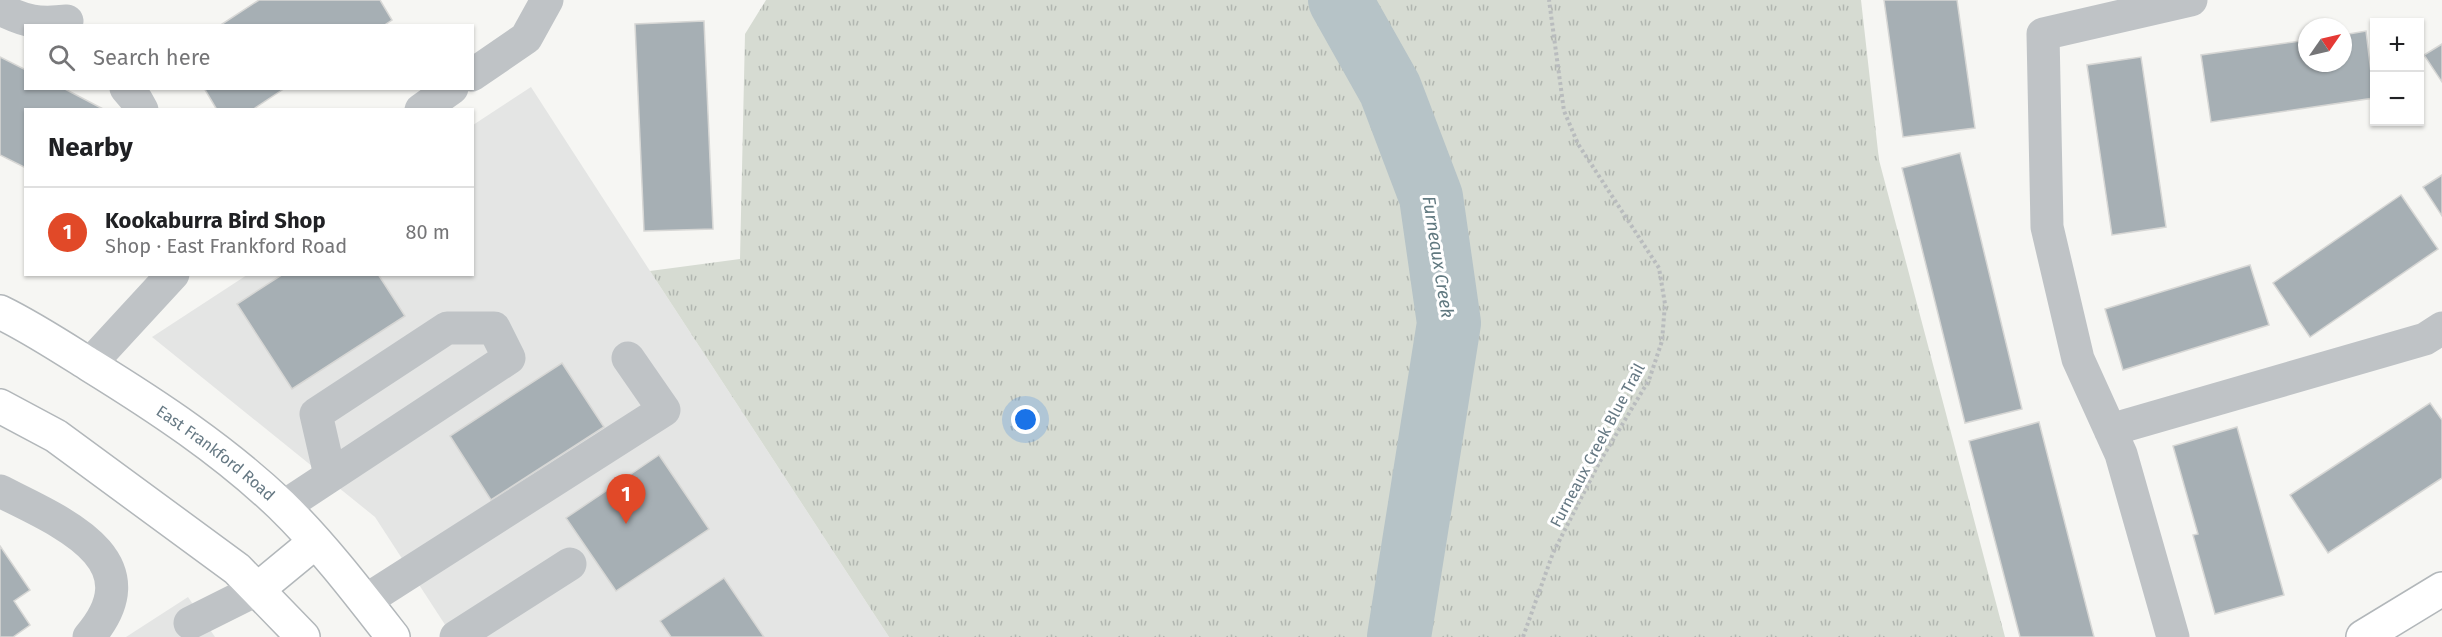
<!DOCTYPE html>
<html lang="en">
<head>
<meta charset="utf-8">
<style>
	:root { --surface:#fff; --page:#f2f2f2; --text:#202124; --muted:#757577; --line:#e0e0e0; --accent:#e14928 }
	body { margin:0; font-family:"Fira Sans",sans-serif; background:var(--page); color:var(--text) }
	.controls { position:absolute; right:18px; top:18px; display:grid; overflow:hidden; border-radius:0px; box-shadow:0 2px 4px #0004 }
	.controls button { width:54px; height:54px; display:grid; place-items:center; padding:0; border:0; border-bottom:2px solid var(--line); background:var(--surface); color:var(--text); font:30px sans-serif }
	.compass { position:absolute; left:2298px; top:18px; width:54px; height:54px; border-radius:50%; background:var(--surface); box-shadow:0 2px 4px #0004; rotate:56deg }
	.you { position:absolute; left:1026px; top:420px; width:21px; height:21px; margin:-15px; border:4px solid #fff; border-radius:50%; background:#1a73e8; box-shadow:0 0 0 9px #1a73e833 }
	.badge { display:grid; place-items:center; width:39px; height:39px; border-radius:50%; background:var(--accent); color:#fff; font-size:20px; font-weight:700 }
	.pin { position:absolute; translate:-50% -50px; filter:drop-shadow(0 2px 3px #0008) }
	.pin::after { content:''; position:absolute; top:32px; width:21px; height:18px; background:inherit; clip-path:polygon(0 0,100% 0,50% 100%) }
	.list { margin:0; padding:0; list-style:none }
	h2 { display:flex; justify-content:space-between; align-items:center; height:78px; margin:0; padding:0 24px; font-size:26px }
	h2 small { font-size:20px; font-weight:400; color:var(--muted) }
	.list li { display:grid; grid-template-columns:39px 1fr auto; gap:18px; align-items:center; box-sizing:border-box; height:90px; padding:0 24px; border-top:2px solid var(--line) }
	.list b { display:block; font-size:22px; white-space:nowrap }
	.list p { margin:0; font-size:20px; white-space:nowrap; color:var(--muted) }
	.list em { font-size:20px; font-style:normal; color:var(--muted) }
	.icon { flex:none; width:33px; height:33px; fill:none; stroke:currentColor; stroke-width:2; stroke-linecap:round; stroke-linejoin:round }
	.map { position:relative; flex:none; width:2442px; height:637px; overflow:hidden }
	.search { position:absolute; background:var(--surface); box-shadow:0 2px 4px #0004; left:24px; top:24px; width:450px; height:66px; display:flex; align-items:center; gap:15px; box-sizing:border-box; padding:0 21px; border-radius:0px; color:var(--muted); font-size:22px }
	.panel { position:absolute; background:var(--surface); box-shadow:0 2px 4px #0004; left:24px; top:108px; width:450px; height:168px; border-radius:0px }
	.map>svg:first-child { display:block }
	.built { fill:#e4e5e4 }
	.park { fill:url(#park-tufts) }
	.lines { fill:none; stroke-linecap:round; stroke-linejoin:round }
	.river { stroke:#b6c3c7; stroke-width:64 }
	.building { fill:#a6afb4; stroke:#d7d7d5; stroke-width:1.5 }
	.major-casing { stroke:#b2b7ba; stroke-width:36 }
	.path { stroke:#b9bcbe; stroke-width:4; stroke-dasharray:3 3; stroke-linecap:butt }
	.minor { stroke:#bfc3c6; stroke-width:33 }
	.major { stroke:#fff; stroke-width:33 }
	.labels { text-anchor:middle; stroke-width:6; stroke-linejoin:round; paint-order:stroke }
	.street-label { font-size:16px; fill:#657883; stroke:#fff }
	.water-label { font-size:18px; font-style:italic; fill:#617980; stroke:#fff }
</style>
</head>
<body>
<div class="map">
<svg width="2442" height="637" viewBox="0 0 2442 637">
	<defs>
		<pattern id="park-tufts" width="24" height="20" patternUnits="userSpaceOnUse" patternTransform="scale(1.5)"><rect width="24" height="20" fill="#d6dbd2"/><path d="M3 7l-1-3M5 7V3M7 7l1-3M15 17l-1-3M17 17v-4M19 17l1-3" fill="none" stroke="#b1b6b0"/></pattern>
	</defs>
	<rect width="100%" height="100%" fill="#f6f6f3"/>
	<path class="built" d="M 531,87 L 650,271 L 889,637 L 453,637 L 375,517 L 152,337 L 247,275 L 472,274 L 473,125 Z
		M 188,597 L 215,637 L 126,637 Z"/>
	<path class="park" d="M 766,0 L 1861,0 L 1879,160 L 2005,637 L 889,637 L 650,271 L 740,259 L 745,34 Z"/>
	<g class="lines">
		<path class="river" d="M 1340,0 L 1390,89 L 1431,197 L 1449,323 L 1399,637"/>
	</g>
	<path class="building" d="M 259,0 L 380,0 L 392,20 L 383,26 L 219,26 Z
		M 1884,0 L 1957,0 L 1975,128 L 1903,137 Z
		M 704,21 L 713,229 L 644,231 L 635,24 Z
		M 2366,31 L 2374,98 L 2211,122 L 2201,55 L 2307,40 L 2307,63 L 2343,63 L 2343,35 Z
		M 2442,44 L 2442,82 L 2424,55 Z
		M 0,57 L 26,70 L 26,88 L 63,88 L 105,110 L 26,110 L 26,168 L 0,155 Z
		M 2141,57 L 2166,227 L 2112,235 L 2087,65 Z
		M 204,88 L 285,88 L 252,110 L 217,110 Z
		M 1960,153 L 2022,409 L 1965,423 L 1902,168 Z
		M 2442,175 L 2442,216 L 2423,187 Z
		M 2401,195 L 2438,249 L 2310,337 L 2273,283 Z
		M 2250,265 L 2269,325 L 2123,370 L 2105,309 Z
		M 283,274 L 378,274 L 405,316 L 292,389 L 237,304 Z
		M 562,363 L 604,427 L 491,500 L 450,436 Z
		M 2430,403 L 2442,420 L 2442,478 L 2328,553 L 2290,495 Z
		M 2039,422 L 2094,637 L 2020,637 L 1969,441 Z
		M 2237,427 L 2284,595 L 2215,614 L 2193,535 L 2198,534 L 2173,446 Z
		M 659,455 L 709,529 L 616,591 L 566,518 Z
		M 0,546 L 30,590 L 14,601 L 30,625 L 13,637 L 0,637 Z
		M 724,578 L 764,637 L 671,637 L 660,621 Z"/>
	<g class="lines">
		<g class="major-casing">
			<g id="major">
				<path id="s1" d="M 0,312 C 31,327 60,346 90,365 C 158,407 223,450 281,505 C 322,545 358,592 393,637"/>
				<path d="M 0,406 L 56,436 L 237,569 L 303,637"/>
				<path d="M 258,589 L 315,542"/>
				<path d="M 2363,637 L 2442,589"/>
			</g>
		</g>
		<path class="path" d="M 1523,637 L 1553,553 L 1599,463 L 1649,380 L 1662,341 L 1665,304 L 1659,268 L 1578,144 L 1564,111 L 1549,0"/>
		<path class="minor" d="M 0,9 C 26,22 38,24 67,21
			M 472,75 L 526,38 L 547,0
			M 126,88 L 137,101 L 142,110
			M 421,110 L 452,88
			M 90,364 L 173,274
			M 2110,430 L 2425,339 L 2442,328
			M 0,491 C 59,521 156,559 89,637
			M 283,507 L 509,358 L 494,328 L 447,328 L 316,414 L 330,475
			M 365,601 L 664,410 L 628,358
			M 190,623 L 258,589
			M 456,637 L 570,564
			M 2173,637 L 2121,454 L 2078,359 L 2047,227 L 2043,34 L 2191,0"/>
		<use href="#major" class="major"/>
	</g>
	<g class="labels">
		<g class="street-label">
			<text transform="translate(1597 445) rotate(-62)" y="6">Furneaux Creek Blue Trail</text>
			<text dy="6" stroke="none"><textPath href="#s1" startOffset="258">East Frankford Road</textPath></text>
		</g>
		<g class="water-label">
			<text transform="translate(1438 257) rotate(81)" y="6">Furneaux Creek</text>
		</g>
	</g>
</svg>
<div class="controls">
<button>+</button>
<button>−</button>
</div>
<svg class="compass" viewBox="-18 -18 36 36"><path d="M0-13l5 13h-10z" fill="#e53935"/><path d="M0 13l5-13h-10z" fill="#757577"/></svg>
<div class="you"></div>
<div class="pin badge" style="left:626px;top:524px">1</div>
<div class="search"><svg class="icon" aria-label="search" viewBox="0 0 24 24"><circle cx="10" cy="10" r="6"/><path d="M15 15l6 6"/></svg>Search here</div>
<section class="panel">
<h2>Nearby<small></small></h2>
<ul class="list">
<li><span class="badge">1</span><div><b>Kookaburra Bird Shop</b><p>Shop · East Frankford Road</p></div><em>80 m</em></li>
</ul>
</section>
</div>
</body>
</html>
